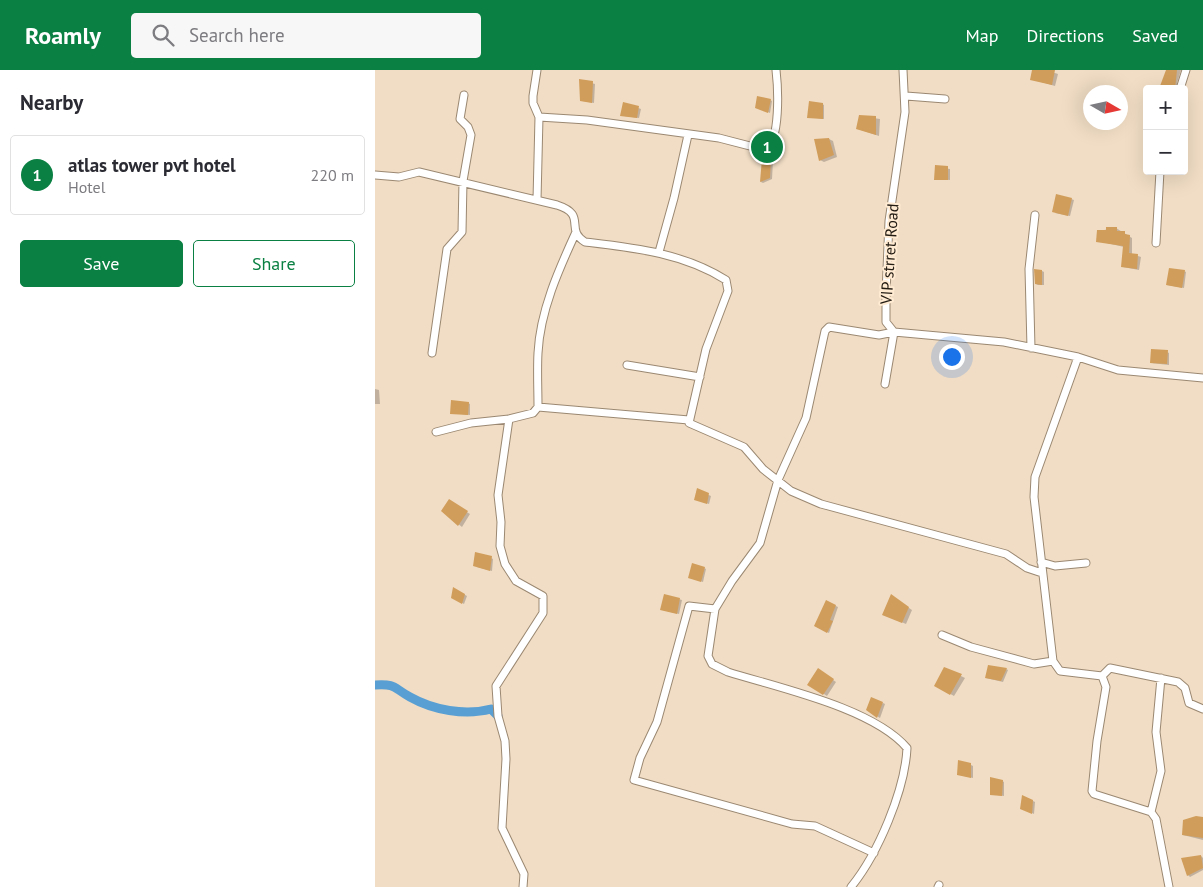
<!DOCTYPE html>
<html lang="en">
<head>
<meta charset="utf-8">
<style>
	:root { --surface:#fff; --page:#f7f7f7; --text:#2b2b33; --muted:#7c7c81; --line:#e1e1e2; --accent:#0b8043 }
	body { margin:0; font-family:"PT Sans",sans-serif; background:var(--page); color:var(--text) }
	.controls { position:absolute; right:15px; top:15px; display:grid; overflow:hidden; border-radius:5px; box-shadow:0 5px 20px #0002 }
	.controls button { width:45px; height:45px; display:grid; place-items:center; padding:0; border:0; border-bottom:1px solid var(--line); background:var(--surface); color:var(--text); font:25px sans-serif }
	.compass { position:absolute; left:708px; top:15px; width:45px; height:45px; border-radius:50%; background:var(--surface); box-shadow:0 5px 20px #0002; rotate:99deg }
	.you { position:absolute; left:576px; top:286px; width:18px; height:18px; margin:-12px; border:4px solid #fff; border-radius:50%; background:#1a73e8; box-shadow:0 0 0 8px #1a73e833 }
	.badge { display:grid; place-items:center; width:32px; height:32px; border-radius:50%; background:var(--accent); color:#fff; font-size:16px; font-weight:700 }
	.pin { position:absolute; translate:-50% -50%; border:2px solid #fff; box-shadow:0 1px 5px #0006 }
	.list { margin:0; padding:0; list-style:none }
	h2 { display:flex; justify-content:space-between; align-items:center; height:65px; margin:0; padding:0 20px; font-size:21px }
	h2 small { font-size:16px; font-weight:400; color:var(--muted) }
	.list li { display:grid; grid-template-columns:32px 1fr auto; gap:15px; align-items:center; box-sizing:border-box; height:80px; margin:0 10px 10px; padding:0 10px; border:1px solid var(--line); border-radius:5px }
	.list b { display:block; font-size:19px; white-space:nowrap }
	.list p { margin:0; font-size:16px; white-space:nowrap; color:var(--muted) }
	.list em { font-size:16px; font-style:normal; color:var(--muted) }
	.actions { display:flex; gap:10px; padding:15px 20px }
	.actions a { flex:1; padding:11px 0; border:1px solid var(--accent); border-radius:5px; text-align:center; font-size:18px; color:var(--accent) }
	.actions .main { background:var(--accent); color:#fff }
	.icon { flex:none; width:28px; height:28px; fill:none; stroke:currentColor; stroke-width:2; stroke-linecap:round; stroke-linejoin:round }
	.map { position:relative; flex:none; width:828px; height:817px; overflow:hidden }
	header { display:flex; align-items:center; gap:30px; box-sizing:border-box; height:70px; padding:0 25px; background:var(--accent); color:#fff }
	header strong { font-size:24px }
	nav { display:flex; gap:28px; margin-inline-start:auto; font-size:18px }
	.search { width:350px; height:45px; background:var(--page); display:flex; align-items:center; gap:12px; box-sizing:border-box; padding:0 18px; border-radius:5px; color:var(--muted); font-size:19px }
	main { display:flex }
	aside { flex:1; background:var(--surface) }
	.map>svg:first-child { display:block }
	.shadow { fill:#0003 }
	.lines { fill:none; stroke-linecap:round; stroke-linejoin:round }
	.canal { stroke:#599fd3; stroke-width:9 }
	.building { fill:#d19d5a }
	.street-casing { stroke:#9b8872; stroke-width:9 }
	.street { stroke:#fff; stroke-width:7 }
	.labels { text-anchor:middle; stroke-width:4; stroke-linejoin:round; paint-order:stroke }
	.street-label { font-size:16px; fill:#231c13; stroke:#ffead2 }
</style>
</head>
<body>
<header>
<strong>Roamly</strong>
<div class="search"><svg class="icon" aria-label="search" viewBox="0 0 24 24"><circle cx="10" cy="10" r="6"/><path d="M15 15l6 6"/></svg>Search here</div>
<nav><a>Map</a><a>Directions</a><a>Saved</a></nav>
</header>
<main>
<aside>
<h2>Nearby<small></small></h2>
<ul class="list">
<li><span class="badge">1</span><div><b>atlas tower pvt hotel</b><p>Hotel</p></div><em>220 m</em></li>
</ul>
<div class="actions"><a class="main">Save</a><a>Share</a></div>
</aside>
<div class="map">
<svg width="828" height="817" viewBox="0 0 828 817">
	<rect width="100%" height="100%" fill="#f1ddc5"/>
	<path class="shadow" d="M 658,0 L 671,0 L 683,4 L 680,16 L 656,9 Z
		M 792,0 L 806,0 L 802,13 L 805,15 L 803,19 L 790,17 Z
		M 205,10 L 220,14 L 219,33 L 208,31 Z
		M 395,30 L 397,31 L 395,43 L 384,38 Z
		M 249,33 L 266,39 L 264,48 L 249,46 Z
		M 447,34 L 449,35 L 449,49 L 433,47 Z
		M 485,46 L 505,49 L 504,66 L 483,59 Z
		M 454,69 L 458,71 L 462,87 L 449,92 L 445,90 Z
		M 388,89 L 398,91 L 397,109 L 388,113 L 386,112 Z
		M 561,97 L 575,99 L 575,110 L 560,109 Z
		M 696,129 L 699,130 L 695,146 L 680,143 Z
		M 741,158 L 757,168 L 757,184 L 766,187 L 764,200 L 748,197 L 749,177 L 723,171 L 723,161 Z
		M 667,201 L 669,202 L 669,215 L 663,215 L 661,214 Z
		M 809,201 L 811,202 L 809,218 L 792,215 Z
		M 792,282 L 794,283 L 794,295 L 776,293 Z
		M 0,319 L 4,320 L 5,334 L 0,334 Z
		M 93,333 L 95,334 L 95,345 L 76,343 Z
		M 322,420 L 336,426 L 334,434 L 322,430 Z
		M 74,431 L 95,444 L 87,457 L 67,441 Z
		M 116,488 L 118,489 L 117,501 L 102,497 Z
		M 329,498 L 331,499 L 328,512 L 316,508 Z
		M 79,519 L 92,526 L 89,534 L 77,527 Z
		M 290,525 L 307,530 L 304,544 L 288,540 Z
		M 516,526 L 537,540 L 531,554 L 512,546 Z
		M 452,532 L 463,537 L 454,563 L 440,556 Z
		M 570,598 L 590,608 L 579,626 L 561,616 Z
		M 631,599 L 633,600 L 628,612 L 611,608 Z
		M 444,600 L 461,612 L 452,626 L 434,614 Z
		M 508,633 L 510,634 L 505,648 L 492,640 Z
		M 596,695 L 598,696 L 598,708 L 585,705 Z
		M 627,711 L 629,712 L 629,726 L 616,724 Z
		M 658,731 L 660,732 L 659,744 L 647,738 Z
		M 828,748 L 828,770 L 808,765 Z
		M 826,786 L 828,788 L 828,800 L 815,807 L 813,805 Z"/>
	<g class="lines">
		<path class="canal" d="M 0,615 C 22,614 17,617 35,627 C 58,640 90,646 116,639 L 123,646"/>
	</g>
	<path class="building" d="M 657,0 L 680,0 L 677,15 L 655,10 Z
		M 791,0 L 802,0 L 800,19 L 785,16 Z
		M 204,9 L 218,11 L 217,33 L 205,31 Z
		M 382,26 L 396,29 L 393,43 L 380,38 Z
		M 434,31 L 448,33 L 448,49 L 432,48 Z
		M 248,32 L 264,36 L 262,48 L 245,46 Z
		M 484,45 L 501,46 L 501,65 L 481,59 Z
		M 454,68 L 459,85 L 444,91 L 439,69 Z
		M 387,88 L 396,88 L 395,108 L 385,112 Z
		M 560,95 L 573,96 L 573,110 L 559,110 Z
		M 681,124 L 697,128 L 693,146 L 677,142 Z
		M 731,157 L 742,157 L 742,161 L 750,161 L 750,164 L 755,165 L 754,183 L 763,184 L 762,199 L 746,197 L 748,176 L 721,172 L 722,160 L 731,160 Z
		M 794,198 L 810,200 L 807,218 L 791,215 Z
		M 659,199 L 667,200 L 667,215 L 660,214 Z
		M 776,279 L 793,280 L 792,294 L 775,293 Z
		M 76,330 L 94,332 L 93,345 L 75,344 Z
		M 322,418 L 334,423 L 332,434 L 319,430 Z
		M 74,429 L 93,441 L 83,456 L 66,441 Z
		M 100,482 L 117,486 L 115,501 L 98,496 Z
		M 317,493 L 330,497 L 326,512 L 313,508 Z
		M 78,517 L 90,524 L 87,534 L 76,528 Z
		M 289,524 L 305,528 L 302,544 L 285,540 Z
		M 516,524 L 534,537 L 527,553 L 507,545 Z
		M 451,530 L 461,535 L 455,550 L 458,551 L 452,563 L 439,556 Z
		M 613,595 L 632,598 L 626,611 L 610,608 Z
		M 569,597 L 587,604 L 575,625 L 559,616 Z
		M 443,598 L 459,609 L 448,625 L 432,615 Z
		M 496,627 L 508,632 L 502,648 L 491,640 Z
		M 583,690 L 596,693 L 596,708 L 582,705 Z
		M 615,707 L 628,710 L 627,726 L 615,725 Z
		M 647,725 L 658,730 L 657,744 L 645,739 Z
		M 821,746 L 828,747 L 828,768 L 807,765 L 808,750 Z
		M 826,785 L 828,798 L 812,806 L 806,788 Z"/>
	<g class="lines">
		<g class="street-casing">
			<path id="street" d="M 528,0 L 530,42 L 514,151 L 511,224 L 511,252 L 519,262 L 629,272 L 703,287 L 743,300 L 828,308
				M 805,19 L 811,0
				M 531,26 L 570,29
				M 164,47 L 212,50 L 344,68 L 390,80 C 406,71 403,17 401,0
				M 0,105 L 24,107 L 44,102 L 182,135 C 213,145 189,159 210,172 C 260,178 308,183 351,210 L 353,221 L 331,279 L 314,353 L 369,377 L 388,399 L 416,421 L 446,434 L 631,484 L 652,498 L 667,503
				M 162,130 L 164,47 L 158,33 L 158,26 L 162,0
				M 781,173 L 785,101
				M 284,182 L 299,128 L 313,65
				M 656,278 L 654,199 L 660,145
				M 57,283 L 72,179 L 87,162 L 88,111 L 96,65 L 93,57 L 85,49 L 89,25
				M 703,287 L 660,407 L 659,427 L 678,591 L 685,601 L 727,606 L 731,617 L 722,671 L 717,721 L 719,724 L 776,742 L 781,749 L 794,817
				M 252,295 L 325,307
				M 163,337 L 314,350
				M 61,362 L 96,353 L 134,349
				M 666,492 L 680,496 L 711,493
				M 340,539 L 314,536 L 282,652 L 265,688 L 259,710 L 417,754 L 440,756 L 499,783
				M 567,565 L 596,577 L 659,594 L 678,591
				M 727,606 L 735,598 L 803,612 L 810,618 L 814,633 L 828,639
				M 776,742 L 786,701 L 781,662 L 786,608
				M 148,817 L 149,804 L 127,758 L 131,689 L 130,671 L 123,646 L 121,616 L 168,543 L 168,526 L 141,511 L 130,494 L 125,476 L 126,452 L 123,425 L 134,349 L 158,343 L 163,337 C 163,319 162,301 163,283 C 165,241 184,199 201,162
				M 476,817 C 503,784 530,720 532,678 C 498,638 404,618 353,602 L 337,594 L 333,586 L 340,539 L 357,511 L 385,473 L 403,410 L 431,348 L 450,261 L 454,257 L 504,265 L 519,262 L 510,314
				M 563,817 L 564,815"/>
		</g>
		<use href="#street" class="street"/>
	</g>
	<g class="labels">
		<g class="street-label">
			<text transform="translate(514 184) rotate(-86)" y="6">VIP strret Road</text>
		</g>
	</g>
</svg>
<div class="controls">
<button>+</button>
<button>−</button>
</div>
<svg class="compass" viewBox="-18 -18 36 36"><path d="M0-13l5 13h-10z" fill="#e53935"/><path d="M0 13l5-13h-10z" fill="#7c7c81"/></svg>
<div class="you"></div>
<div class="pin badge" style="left:392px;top:77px">1</div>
</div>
</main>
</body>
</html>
